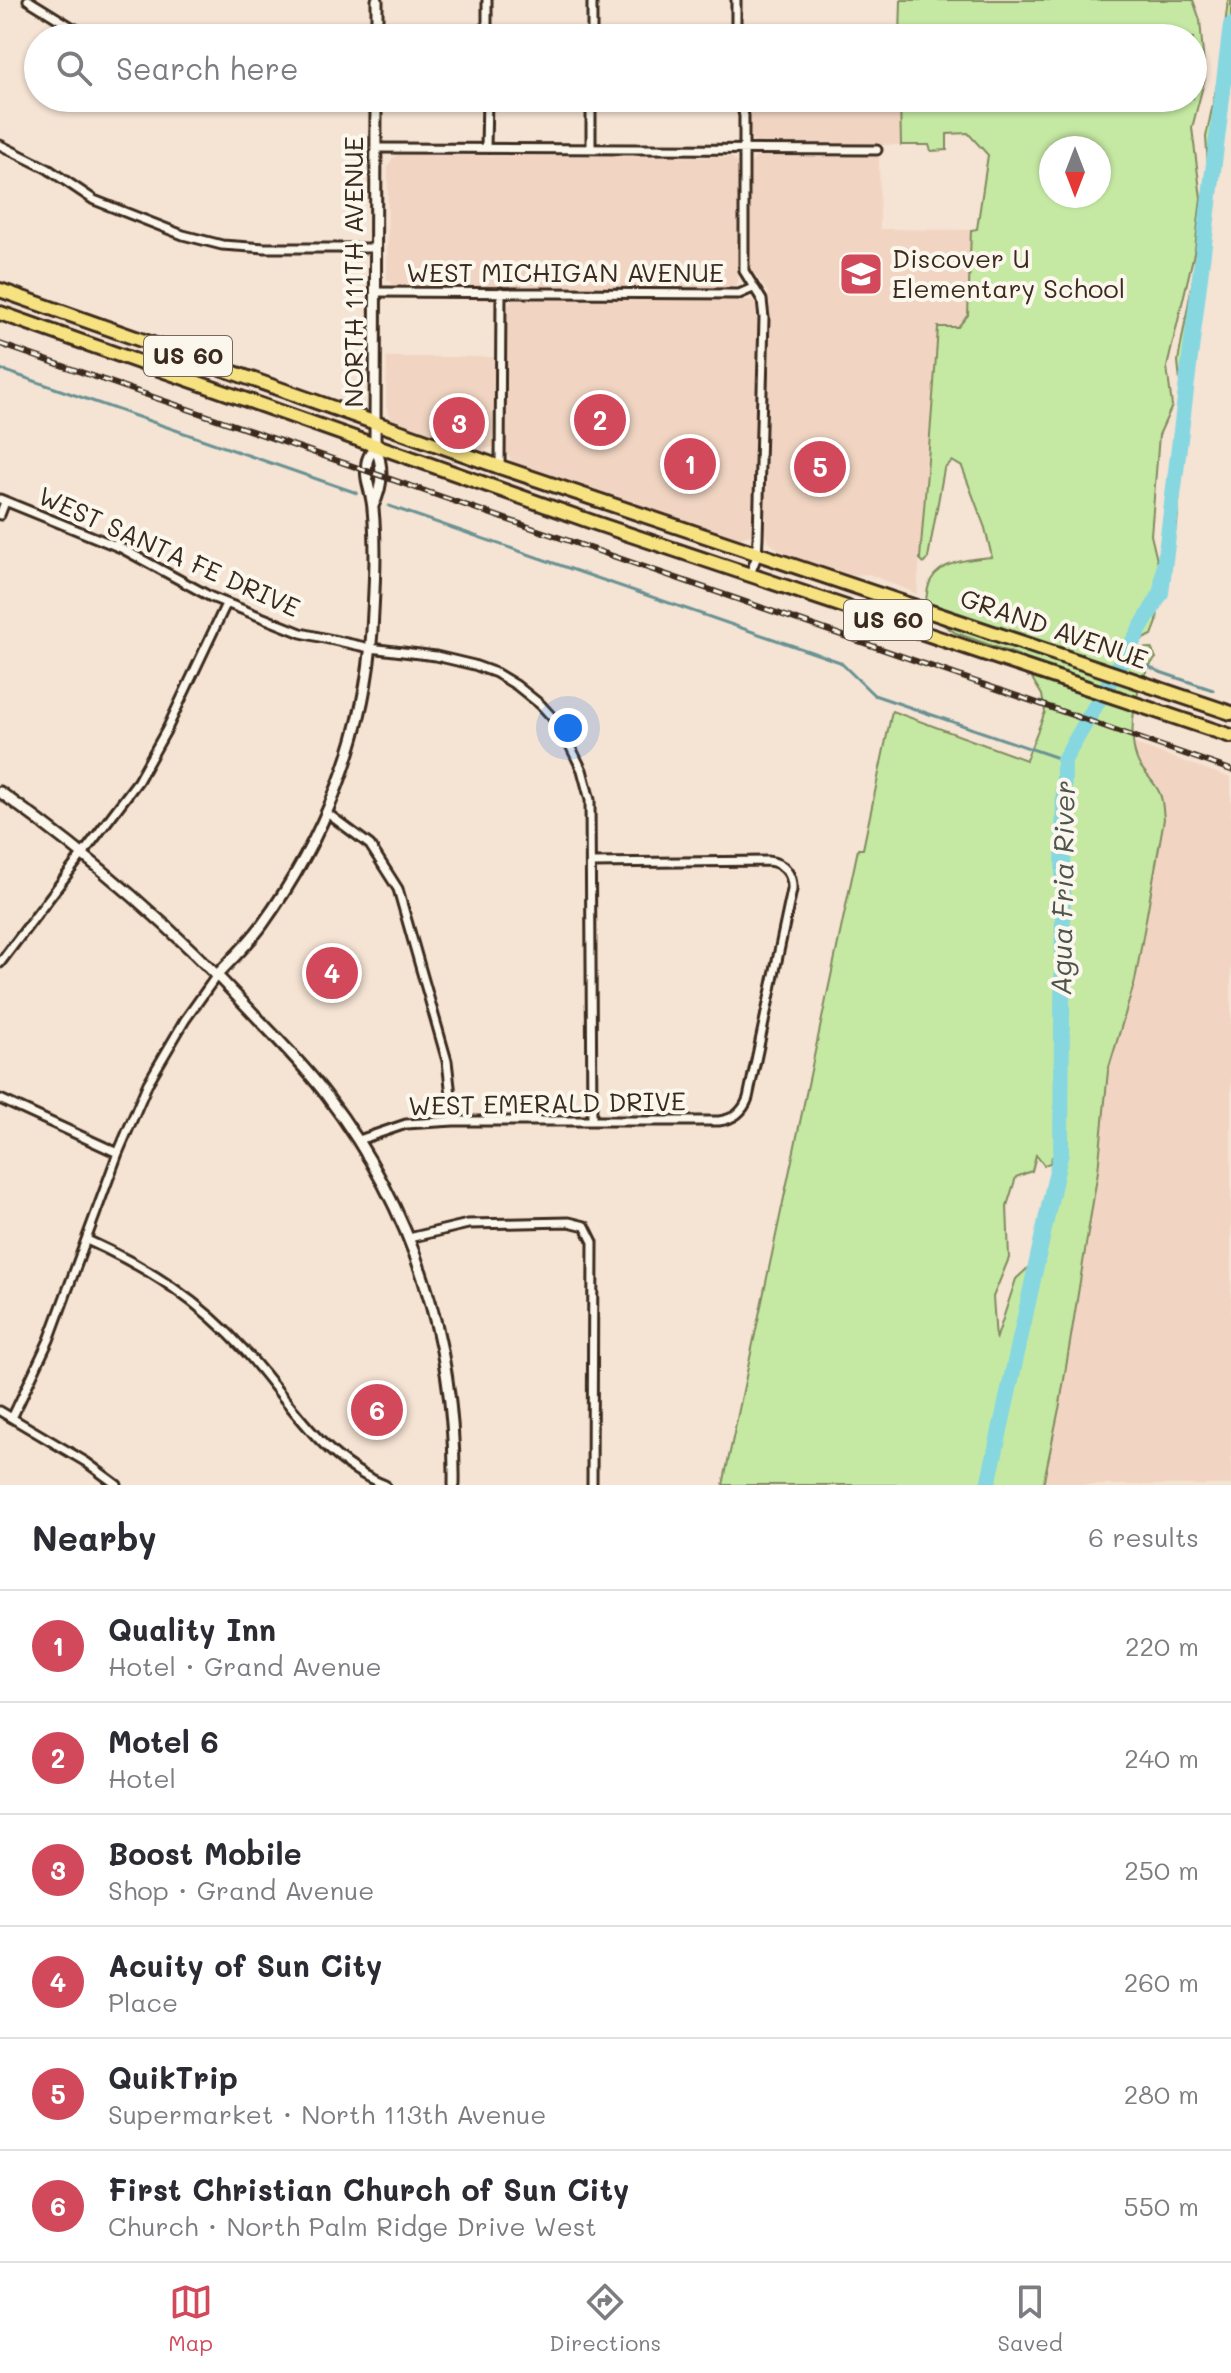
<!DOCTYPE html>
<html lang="en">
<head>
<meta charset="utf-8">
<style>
	:root { --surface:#fff; --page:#f2f2f3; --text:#2b2b33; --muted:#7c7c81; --line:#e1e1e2; --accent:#d1495b }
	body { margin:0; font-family:Mali,sans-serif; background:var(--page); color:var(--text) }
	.compass { position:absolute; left:1039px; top:136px; width:72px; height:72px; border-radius:50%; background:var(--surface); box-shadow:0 2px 6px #0004; rotate:180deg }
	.you { position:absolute; left:568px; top:728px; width:28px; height:28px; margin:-20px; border:6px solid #fff; border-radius:50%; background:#1a73e8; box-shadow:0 0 0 12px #1a73e833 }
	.badge { display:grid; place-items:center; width:52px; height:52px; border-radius:50%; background:var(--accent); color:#fff; font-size:26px; font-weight:700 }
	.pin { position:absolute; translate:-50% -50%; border:4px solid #fff; box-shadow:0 2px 8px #0006 }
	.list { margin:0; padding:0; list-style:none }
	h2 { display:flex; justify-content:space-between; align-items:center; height:104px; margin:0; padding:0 32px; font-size:34px }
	h2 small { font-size:26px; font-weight:400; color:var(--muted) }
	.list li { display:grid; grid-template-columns:52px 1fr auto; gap:24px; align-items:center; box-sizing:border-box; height:112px; padding:0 32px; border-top:2px solid var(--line) }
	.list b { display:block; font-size:30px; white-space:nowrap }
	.list p { margin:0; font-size:26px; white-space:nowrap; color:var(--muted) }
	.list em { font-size:26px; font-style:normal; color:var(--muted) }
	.icon { flex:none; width:44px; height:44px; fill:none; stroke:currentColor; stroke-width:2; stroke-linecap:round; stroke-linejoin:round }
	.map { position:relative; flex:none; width:1231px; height:1485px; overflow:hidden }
	.search { position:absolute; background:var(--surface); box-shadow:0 2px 6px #0004; left:24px; right:24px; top:24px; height:88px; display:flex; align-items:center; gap:20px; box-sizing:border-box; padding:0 28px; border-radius:44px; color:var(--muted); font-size:30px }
	.sheet { height:776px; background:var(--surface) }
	nav { display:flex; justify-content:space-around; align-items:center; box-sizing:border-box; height:112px; border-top:2px solid var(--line); background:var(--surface); font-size:22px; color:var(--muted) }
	nav a { display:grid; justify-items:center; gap:4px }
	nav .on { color:var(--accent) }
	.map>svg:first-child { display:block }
	.built { fill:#f1d5c2 }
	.green { fill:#c5e9a3; stroke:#808a60; stroke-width:2; fill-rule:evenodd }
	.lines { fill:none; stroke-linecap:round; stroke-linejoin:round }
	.stream { stroke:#699293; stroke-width:3 }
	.river { stroke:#87d7e1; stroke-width:16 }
	.minor-casing { stroke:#3b2a1e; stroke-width:13 }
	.tertiary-casing { stroke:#3b2a1e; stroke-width:15 }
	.trunk-casing { stroke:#3b2a1e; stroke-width:18 }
	.minor { stroke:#fbf7ec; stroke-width:7 }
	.tertiary { stroke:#fbf7ec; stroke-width:9 }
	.trunk { stroke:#f7e281; stroke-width:12 }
	.rail-casing { stroke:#3b2a1e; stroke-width:6 }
	.rail { stroke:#fbf7ec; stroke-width:3; stroke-dasharray:9; stroke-linecap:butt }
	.labels { text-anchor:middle; stroke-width:8; stroke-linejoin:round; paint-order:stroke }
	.shield { fill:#fbf7ec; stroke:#75685c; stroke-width:2 }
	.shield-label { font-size:24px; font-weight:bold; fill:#3b2a1e }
	.poi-label { font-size:26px; fill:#3b2a1e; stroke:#fbf7ec; text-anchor:start }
	.street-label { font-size:26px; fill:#3b2a1e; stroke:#fbf7ec }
	.water-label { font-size:28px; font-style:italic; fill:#4e554f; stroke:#fbf7ec }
</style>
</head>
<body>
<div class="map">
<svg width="1231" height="1485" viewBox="0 0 1231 1485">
	<rect width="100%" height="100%" fill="#f5e3d3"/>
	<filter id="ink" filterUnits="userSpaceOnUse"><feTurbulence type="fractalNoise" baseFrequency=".0125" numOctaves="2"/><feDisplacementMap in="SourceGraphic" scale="16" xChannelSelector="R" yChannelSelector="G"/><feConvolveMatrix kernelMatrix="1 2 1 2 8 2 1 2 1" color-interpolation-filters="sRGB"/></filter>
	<g filter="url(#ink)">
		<path class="built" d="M 747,98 L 900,98 L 901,145 L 758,144 L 752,140 Z
			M 398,155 L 732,157 L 737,163 L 738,282 L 731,288 L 395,287 L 387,279 L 388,167 L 392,159 Z
			M 756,157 L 879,157 L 880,229 L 971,230 L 968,315 L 958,327 L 938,327 L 931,451 L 926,475 L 917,594 L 869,574 L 851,575 L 781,552 L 768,541 L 765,532 L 770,302 L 767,291 L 751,269 L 750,254 L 751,163 Z
			M 513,300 L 750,300 L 755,302 L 758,307 L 754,526 L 750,535 L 738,539 L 514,464 L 506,452 L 507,306 Z
			M 387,357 L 494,357 L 493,447 L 479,451 L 392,419 L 386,406 Z
			M 1132,743 L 1231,778 L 1231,1485 L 1043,1485 L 1060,1404 L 1098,1171 L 1108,1071 L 1135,981 L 1164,819 L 1160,794 L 1138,763 Z"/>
		<path class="green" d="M 901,0 L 1193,0 L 1200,20 L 1205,78 L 1192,128 L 1201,198 L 1195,249 L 1167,367 L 1172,406 L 1159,435 L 1151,535 L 1160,573 L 1157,622 L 1152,635 L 1134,643 L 1111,644 L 1113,650 L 1151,648 L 1156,658 C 1135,678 1125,738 1139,764 C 1145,774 1156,783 1160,794 C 1163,801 1163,811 1164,819 L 1135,981 L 1108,1071 L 1098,1171 L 1060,1404 L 1043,1485 L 723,1485 L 858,849 L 863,849 L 892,711 L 1026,760 L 1045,712 L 1042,695 L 1018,655 L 956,633 L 925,613 C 926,603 926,588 931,580 C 942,560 973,559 992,557 L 985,528 L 962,467 L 952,461 L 944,469 L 928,558 L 924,563 L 920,559 C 926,481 933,405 938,327 L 958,327 L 968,315 L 971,230 L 977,229 L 988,155 L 968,133 L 947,134 L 947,150 L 931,151 L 929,145 L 901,145 L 900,98 L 1193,98 L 1193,38 L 900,38 ZM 1051,148 L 1099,148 L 1099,196 L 1051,196 ZM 1036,1155 L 1044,1165 L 1050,1163 L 1052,1157 L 1063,1159 L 1046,1251 L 1016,1279 L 996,1340 L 993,1297 L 1009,1258 L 1007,1206 L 1016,1177 L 1032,1171 Z
			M 1228,0 L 1231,0 L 1231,68 L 1225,111 L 1213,146 L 1210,194 L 1206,137 L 1220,70 Z
			M 1197,257 L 1201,275 L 1188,358 L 1188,405 L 1177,524 L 1166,567 L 1165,541 L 1171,498 L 1174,434 L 1182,403 L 1178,361 Z"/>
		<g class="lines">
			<path class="stream" d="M 0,369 L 357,493
				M 389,506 L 840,662 L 874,695 L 1064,760
				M 1125,654 L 1160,672 L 1213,690"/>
			<path class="river" d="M 988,1485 L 1061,1152 L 1064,760 L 1161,593 L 1231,25"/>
			<g class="minor-casing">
				<path id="minor" d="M 28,0 L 70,26 L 94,38
					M 736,0 L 736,38
					M 487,38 L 487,0
					M 592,38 L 592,0
					M 740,98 L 744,116 L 744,271 L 762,300 L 764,318 L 758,537 L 757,556 L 750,574
					M 0,145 L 48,169 L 94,200 L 183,235 L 222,245 L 265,248 L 376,248
					M 377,148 L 877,150
					M 486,148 L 487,98
					M 591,149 L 591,98
					M 375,292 L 739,294 L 753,288
					M 500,467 L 501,292
					M 0,499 L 121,548 L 211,597 L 301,633 L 370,648 L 436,656 L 474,665 L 496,673 L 516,685 L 541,705 L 561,727 L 582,770 L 590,800 L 592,1120
					M 0,515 L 5,502
					M 327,813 L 370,845 L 398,889 L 447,1061 L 454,1121
					M 0,963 L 138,781 L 167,729 L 226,604
					M 0,1099 L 118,1153
					M 359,1140 L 406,1124 L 454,1121 L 719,1121 C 734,1119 743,1112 748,1098 L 792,890 C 793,874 784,863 768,861 L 592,863
					M 409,1238 L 468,1224 L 569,1222 L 585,1226 L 593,1242 L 592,1485
					M 87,1240 C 149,1268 200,1301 246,1352 C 289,1400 321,1460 385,1485
					M 0,1411 L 86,1462 L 117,1485
					M 12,1418 L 49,1340 L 118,1153 L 148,1083 L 185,1020 L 217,975"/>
			</g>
			<g class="tertiary-casing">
				<path id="tertiary" d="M 377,38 L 377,0
					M 373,506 C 383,486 384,467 375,446 L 376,98
					M 0,792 C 90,856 175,929 250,1010 C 276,1038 304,1065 327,1096 C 413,1209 456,1343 454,1485
					M 217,975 C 232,959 249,943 262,925 C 324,839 365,737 372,631 C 374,592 377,549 373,509 C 372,492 364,480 367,462 C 368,456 372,451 375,446"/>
			</g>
			<g class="trunk-casing">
				<path id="trunk" d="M 0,290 L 500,467 L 1231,713
					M 0,313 L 598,524 L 1231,736"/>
			</g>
			<use href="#minor" class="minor"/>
			<use href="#tertiary" class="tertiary"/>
			<use href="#trunk" class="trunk"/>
			<g class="rail-casing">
				<path id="rail" d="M 0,344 L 1231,770"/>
			</g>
			<use href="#rail" class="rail"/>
		</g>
	</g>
	<defs>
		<g id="school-square" transform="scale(2.3)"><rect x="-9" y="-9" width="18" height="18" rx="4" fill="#d1495b" stroke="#fbf7ec"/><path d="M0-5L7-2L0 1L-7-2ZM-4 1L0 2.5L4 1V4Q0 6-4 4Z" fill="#fff"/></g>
	</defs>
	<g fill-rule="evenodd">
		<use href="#school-square" x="861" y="274"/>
	</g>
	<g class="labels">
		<g class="shield">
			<rect x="144" y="336" width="88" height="40" rx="6"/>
			<rect x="844" y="600" width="88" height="40" rx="6"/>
		</g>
		<g class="shield-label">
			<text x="188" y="364">US 60</text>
			<text x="888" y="628">US 60</text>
		</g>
		<g class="poi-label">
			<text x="892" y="268">Discover U<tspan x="892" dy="30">Elementary School</tspan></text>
		</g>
		<g class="street-label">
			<text transform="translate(354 272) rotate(-90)" y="9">NORTH 111TH AVENUE</text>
			<text x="565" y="282">WEST MICHIGAN AVENUE</text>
			<text transform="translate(169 552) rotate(24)" y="9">WEST SANTA FE DRIVE</text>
			<text transform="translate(1054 629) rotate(19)" y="9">GRAND AVENUE</text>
			<text transform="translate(547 1104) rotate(-1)" y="9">WEST EMERALD DRIVE</text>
		</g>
		<g class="water-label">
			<text transform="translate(1063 888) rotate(-89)" y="10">Agua Fria River</text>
		</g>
	</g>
</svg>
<svg class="compass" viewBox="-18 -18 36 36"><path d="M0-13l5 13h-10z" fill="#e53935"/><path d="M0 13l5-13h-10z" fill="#7c7c81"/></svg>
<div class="you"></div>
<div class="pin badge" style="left:690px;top:464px">1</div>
<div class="pin badge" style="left:600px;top:420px">2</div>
<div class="pin badge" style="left:459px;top:423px">3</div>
<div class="pin badge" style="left:332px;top:973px">4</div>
<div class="pin badge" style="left:820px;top:467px">5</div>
<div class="pin badge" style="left:377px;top:1410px">6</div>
<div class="search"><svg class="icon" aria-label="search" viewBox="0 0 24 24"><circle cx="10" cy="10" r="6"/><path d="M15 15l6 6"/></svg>Search here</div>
</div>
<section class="sheet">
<h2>Nearby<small>6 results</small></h2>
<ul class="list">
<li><span class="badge">1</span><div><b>Quality Inn</b><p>Hotel · Grand Avenue</p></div><em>220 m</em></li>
<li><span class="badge">2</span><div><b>Motel 6</b><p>Hotel</p></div><em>240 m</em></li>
<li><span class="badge">3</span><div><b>Boost Mobile</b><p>Shop · Grand Avenue</p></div><em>250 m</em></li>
<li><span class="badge">4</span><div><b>Acuity of Sun City</b><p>Place</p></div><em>260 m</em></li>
<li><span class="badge">5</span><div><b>QuikTrip</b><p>Supermarket · North 113th Avenue</p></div><em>280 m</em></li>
<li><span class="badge">6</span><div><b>First Christian Church of Sun City</b><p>Church · North Palm Ridge Drive West</p></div><em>550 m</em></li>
</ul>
</section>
<nav>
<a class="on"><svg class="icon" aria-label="map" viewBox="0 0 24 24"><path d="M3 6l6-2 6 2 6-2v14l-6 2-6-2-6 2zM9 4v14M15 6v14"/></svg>Map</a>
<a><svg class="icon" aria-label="directions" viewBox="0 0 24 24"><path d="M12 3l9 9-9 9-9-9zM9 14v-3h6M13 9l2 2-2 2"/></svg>Directions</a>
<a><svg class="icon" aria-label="saved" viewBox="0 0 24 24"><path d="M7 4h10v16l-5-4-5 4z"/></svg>Saved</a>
</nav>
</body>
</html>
